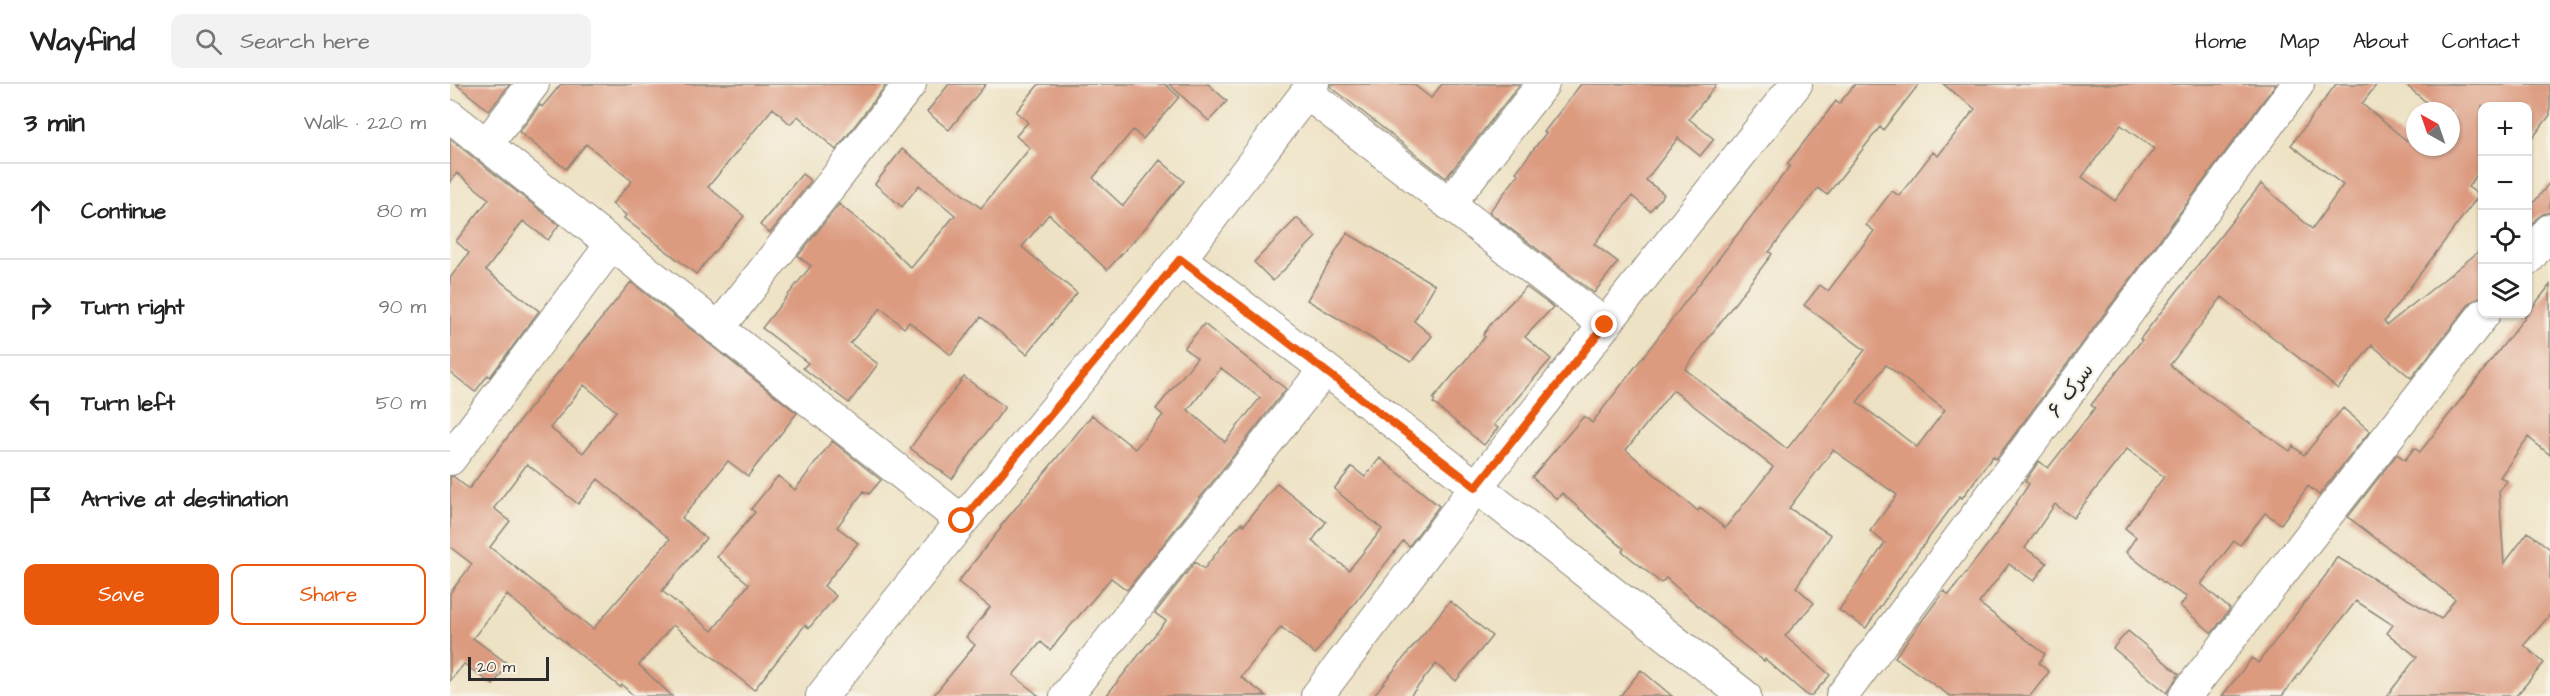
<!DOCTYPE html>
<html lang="en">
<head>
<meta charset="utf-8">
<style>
	:root { --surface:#fff; --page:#f2f2f2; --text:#222; --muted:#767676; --line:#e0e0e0; --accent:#ea580c }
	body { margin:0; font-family:"Architects Daughter","Playpen Sans Arabic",sans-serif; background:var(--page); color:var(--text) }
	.controls { position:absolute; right:18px; top:18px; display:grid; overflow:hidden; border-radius:12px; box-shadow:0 2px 4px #0004 }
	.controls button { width:54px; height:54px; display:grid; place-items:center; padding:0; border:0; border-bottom:2px solid var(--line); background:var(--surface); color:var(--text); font:30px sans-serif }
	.compass { position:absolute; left:1956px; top:18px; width:54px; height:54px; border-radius:50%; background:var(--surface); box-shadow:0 2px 4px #0004; rotate:320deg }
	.scale { position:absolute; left:18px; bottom:15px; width:81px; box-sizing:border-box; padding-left:6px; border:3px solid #2b2b2b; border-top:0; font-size:16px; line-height:21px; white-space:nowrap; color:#2b2b2b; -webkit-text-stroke:4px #f7f3e8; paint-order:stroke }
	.stop { position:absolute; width:18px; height:18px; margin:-14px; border:4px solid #ea580c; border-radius:50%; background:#fff }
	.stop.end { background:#ea580c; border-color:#fff; box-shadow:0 2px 6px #0008 }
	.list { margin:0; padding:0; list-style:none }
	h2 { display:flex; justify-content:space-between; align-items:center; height:78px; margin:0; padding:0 24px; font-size:26px }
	h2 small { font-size:20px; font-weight:400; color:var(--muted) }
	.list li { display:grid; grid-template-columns:39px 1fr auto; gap:18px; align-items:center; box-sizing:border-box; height:96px; padding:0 24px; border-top:2px solid var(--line) }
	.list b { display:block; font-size:22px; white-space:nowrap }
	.list em { font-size:20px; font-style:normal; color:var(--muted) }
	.actions { display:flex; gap:12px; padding:18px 24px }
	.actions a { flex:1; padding:14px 0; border:2px solid var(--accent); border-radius:12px; text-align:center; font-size:21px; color:var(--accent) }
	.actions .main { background:var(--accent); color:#fff }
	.icon { flex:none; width:33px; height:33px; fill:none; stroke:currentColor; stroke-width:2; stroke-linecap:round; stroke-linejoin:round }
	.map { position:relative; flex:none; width:2100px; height:612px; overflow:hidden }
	header { display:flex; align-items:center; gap:36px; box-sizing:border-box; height:84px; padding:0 30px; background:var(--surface); border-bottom:2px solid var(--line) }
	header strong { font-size:28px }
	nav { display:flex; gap:33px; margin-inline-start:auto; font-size:21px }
	.search { width:420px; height:54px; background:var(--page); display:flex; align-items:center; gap:15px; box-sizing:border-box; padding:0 21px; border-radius:12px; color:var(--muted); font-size:22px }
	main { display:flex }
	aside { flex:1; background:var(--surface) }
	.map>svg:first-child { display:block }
	.building { fill:#dc9a7f; fill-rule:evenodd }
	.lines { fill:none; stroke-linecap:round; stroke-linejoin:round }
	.minor-casing { stroke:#8c8678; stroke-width:34 }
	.minor { stroke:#fff; stroke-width:32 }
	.route { stroke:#ea580c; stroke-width:8 }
	.labels { text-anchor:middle; stroke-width:4.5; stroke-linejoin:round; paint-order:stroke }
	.street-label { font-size:20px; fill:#2b2b2b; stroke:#f7f3e8 }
</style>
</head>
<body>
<header>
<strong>Wayfind</strong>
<div class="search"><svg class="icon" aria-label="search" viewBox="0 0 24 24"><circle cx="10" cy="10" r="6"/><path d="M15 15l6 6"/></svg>Search here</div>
<nav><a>Home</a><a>Map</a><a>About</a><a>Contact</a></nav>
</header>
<main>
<aside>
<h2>3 min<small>Walk · 220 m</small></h2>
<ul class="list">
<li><svg class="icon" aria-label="ahead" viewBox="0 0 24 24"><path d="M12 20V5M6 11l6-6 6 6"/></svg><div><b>Continue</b></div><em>80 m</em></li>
<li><svg class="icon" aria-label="right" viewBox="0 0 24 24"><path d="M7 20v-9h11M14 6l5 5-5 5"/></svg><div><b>Turn right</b></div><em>90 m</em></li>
<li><svg class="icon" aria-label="left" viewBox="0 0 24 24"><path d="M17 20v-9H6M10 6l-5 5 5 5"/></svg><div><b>Turn left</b></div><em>50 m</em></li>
<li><svg class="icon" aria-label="arrive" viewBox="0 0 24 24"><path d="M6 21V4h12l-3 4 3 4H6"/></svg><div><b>Arrive at destination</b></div></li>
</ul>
<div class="actions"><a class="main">Save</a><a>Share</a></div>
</aside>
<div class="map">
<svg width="2100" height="612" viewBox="0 0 2100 612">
	<rect width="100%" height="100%" fill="#f7f3e8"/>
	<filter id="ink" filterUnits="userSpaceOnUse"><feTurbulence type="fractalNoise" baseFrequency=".0167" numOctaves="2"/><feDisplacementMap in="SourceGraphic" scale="12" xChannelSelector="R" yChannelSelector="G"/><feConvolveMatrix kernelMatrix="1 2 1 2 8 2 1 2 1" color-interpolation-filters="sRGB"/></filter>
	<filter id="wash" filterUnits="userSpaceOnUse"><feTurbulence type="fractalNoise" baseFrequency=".008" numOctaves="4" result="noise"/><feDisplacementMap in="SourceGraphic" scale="24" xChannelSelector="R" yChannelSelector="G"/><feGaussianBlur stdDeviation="1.35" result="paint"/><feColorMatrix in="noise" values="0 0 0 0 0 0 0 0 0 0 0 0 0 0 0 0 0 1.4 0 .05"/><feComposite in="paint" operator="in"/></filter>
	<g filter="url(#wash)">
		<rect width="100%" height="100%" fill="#eee2c4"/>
		<g id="blocks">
			<path class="building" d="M 6,0 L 60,0 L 39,27 Z
				M 111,0 L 437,0 L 386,66 L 348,32 L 340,40 L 323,24 L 258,103 L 294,132 L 246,190 L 174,134 L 176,131 L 162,120 L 182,97 L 136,60 L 116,85 L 69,48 L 90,21 L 92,23 Z
				M 499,0 L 536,0 L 499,46 L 477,28 Z
				M 589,0 L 715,0 L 729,13 L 693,55 L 683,46 L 643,94 L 673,122 L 710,76 L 734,97 L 696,143 L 657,186 L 599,130 L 572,163 L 627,209 L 577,270 L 531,233 L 501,271 L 459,238 L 454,244 L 431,224 L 400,259 L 428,280 L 399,319 L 353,284 L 358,279 L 312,244 L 361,182 L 348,172 L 389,120 L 429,153 L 461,184 L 505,131 L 469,101 L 452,123 L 425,100 L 452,65 L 531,124 L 580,64 L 566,52 L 578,38 L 566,28 Z
				M 719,0 L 758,0 L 777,17 L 759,37 Z
				M 881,0 L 963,0 L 981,14 L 992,0 L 1070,0 L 996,94 L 881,3 Z
				M 1131,0 L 1267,0 L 1239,35 L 1264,55 L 1250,72 L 1228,54 L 1196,96 L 1214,110 L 1200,127 L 1182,112 L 1144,160 L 1168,178 L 1144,209 L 1039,128 L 1069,90 L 1066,88 L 1096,49 L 1094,48 Z
				M 1405,0 L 1469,0 L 1433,46 L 1430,43 L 1377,111 L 1368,104 L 1319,168 L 1322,170 L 1235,285 L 1337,365 L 1415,266 L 1354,221 L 1370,201 L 1378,207 L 1424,147 L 1416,141 L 1442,107 L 1449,112 L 1483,68 L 1488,72 L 1525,25 L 1493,0 L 1826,0 L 1546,375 L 1543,372 L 1512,414 L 1510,412 L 1455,486 L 1416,544 L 1389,526 L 1435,459 L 1420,447 L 1447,411 L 1383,366 L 1339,424 L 1381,451 L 1346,503 L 1364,519 L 1335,552 L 1380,591 L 1361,612 L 1358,612 L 1315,575 L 1314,577 L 1286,555 L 1216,494 L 1211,499 L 1172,467 L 1174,465 L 1112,409 L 1107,415 L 1082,393 L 1134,332 L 1142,339 L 1340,82 L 1337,80 L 1386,17 L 1389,20 ZM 1671,41 L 1704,65 L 1665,117 L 1632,93 ZM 1436,281 L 1495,326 L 1467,363 L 1407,318 ZM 1223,306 L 1323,383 L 1275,444 L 1250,424 L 1248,427 L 1176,366 Z
				M 1886,0 L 1927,0 L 1912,20 L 1957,57 L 1965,46 L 1965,63 L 2001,63 L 2001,27 L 1981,27 L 1983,24 L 1955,0 L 2100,0 L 2100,31 L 2078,60 L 2078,22 L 2032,22 L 2032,84 L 2018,103 L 2029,111 L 1934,238 L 1937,241 L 2032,165 L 2032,212 L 2020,219 L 1961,294 L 1922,261 L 1888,305 L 1772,213 L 1720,281 L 1770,319 L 1840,367 L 1843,362 L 1854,371 L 1893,324 L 1920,347 L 1869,411 L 1858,402 L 1831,440 L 1815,429 L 1790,461 L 1784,457 L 1751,500 L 1780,525 L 1762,549 L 1730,522 L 1737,513 L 1718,502 L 1676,468 L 1686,453 L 1675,444 L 1714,393 L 1677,365 L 1623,434 L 1605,420 L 1575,464 L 1597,479 L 1584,497 L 1559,480 L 1529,519 L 1595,570 L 1589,579 L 1599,588 L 1580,612 L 1500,612 L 1445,573 L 1494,507 L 1499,511 L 1548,447 L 1579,400 L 1575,397 L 1589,377 L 1598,384 L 1645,324 L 1641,321 L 1692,256 L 1690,255 L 1811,100 L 1862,145 L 1893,101 L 1841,61 Z
				M 0,55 L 109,141 L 98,156 L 73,137 L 36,186 L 89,227 L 40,293 L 38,291 L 25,308 L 0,288 L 0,194 L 19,169 L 6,157 L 39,115 L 7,89 L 0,98 Z
				M 352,90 L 361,97 L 320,149 L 310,141 Z
				M 2100,98 L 2100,128 L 2093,130 L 2086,135 L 2078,146 L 2078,126 Z
				M 847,134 L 866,153 L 823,197 L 804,178 Z
				M 897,149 L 985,201 L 964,237 L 982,252 L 961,278 L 857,216 Z
				M 181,198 L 347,329 L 298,392 L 278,377 L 232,434 L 256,454 L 212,507 L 262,547 L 299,500 L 267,473 L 305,428 L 301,425 L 328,392 L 345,406 L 382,357 L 431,396 L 419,410 L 414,407 L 387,443 L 408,459 L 374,502 L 386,512 L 359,544 L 355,541 L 304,606 L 223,541 L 189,581 L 222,612 L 184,612 L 172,601 L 170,603 L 57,511 L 23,554 L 58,580 L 43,601 L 14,580 L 0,597 L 0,509 L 22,480 L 0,463 L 0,393 L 3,392 L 19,405 L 77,327 ZM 134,301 L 166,327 L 133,369 L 100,344 ZM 77,380 L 128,420 L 148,395 L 220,455 L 143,545 L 40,463 L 60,437 L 44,424 Z
				M 2100,201 L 2100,371 L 2078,353 L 2050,393 L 2057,397 L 2049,407 L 2054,480 L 2078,448 L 2100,465 L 2100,531 L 2074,561 L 2094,579 L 2066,612 L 1937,612 L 1967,573 L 1937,549 L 1943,541 L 1906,517 L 1832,612 L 1772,612 L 1802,574 L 1808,579 L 1876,491 L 1887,473 L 1991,535 L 2005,515 L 1898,433 L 1947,370 L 1955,376 L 1964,364 L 1970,368 Z
				M 1076,203 L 1103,223 L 1075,253 L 1101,275 L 1044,341 L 1048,344 L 1034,361 L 983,319 L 985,317 L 983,315 L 1035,253 L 1033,251 L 1042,238 Z
				M 754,240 L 836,305 L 677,506 L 661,494 L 600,566 L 591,558 L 563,591 L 589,612 L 483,612 L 525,561 L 516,553 L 540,523 L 508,498 L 551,444 L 550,443 L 642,331 L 685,365 L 713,331 L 706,325 L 747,274 L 734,264 ZM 771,284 L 810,314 L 775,358 L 738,326 Z
				M 514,293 L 555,323 L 502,395 L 460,364 Z
				M 930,374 L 989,422 L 959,462 L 953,457 L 865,570 L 831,543 L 791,593 L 816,612 L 656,612 L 716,537 L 705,529 L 745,478 L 754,485 L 781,450 L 792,439 L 794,441 L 827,399 L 876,438 L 862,457 L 899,486 L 932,445 L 884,405 L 902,383 L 915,393 Z
				M 1000,517 L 1042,552 L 1006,597 L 986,580 L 960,612 L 923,612 Z
				M 1678,547 L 1729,590 L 1717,609 L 1663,564 Z
				M 1191,586 L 1222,612 L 1170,612 Z"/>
		</g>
	</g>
	<g filter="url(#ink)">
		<use href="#blocks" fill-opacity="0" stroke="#8c8678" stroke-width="1.5"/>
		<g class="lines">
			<g class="minor-casing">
				<path id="minor" d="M 857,9 L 1155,241
					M 0,32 L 512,437
					M 36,61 L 83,0
					M 999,120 L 1093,0
					M 730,175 L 875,285 L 1295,612
					M 2078,175 L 2100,146
					M 268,245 L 460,0
					M 0,375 L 162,160
					M 372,612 L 512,437 L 730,175 L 863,0
					M 616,612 L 875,285
					M 867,612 L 1026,403 L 1346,0
					M 1392,612 L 1848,0
					M 1735,612 L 2034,230"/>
			</g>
			<use href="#minor" class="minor"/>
		</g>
	</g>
	<g class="lines" filter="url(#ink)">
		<path class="route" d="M 512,437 L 730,175 L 1026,403 L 1155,241"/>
	</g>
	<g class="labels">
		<g class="street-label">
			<text transform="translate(1620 306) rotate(-53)" y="7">سرک ۶</text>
		</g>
	</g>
</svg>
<div class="controls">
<button>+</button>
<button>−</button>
<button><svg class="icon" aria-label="locate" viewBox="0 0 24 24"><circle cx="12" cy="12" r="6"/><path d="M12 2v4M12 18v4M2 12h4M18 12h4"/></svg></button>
<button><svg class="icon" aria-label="layers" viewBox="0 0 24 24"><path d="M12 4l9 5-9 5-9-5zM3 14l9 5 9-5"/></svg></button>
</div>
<svg class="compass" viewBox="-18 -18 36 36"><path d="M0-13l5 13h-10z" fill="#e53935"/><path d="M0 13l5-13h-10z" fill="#767676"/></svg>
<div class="scale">20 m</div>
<div class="stop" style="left:512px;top:437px"></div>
<div class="stop end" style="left:1155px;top:241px"></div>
</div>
</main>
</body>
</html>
